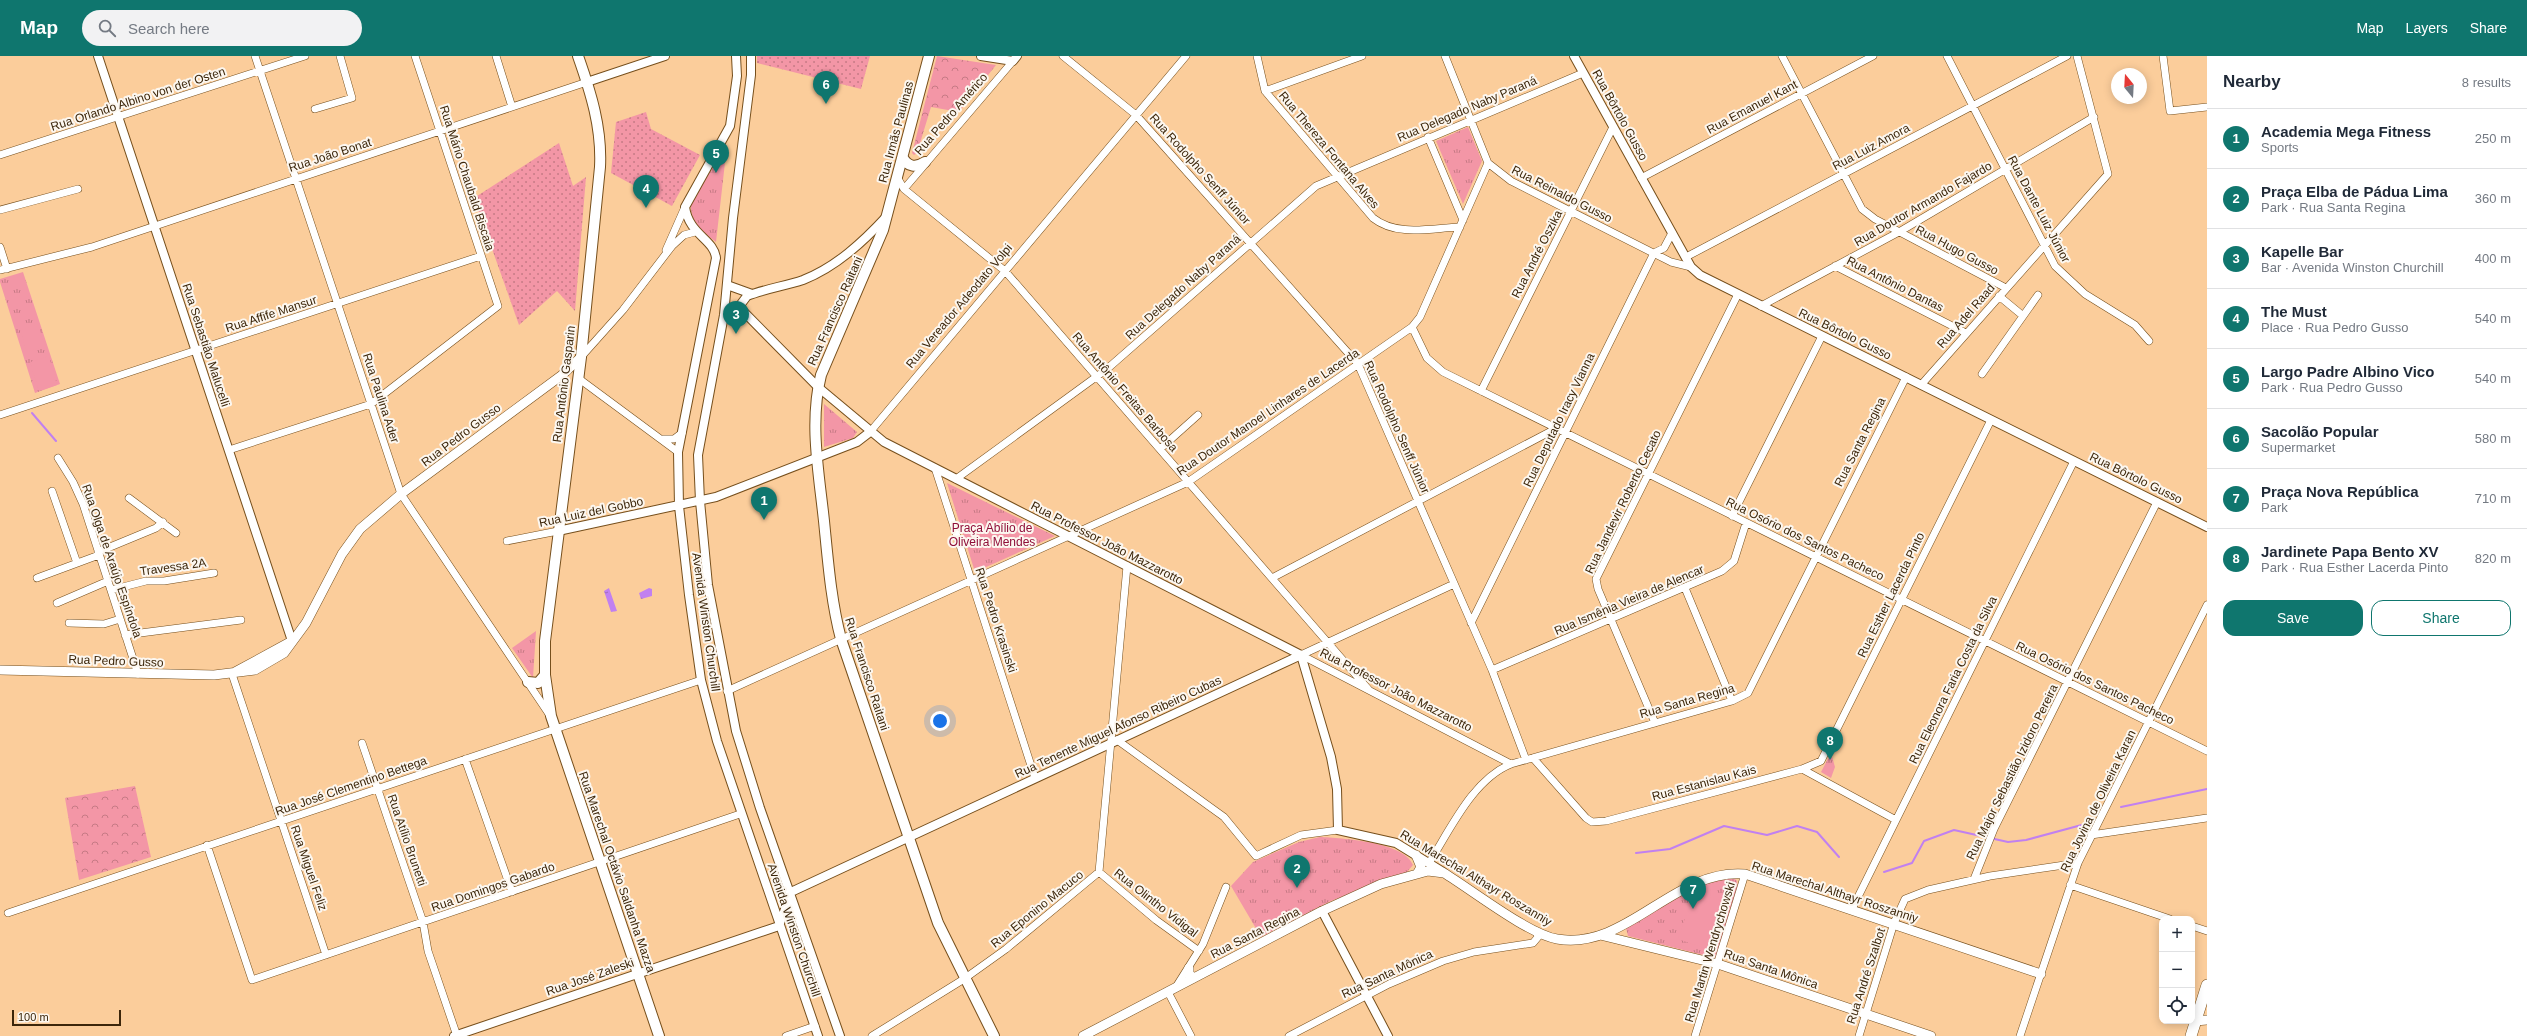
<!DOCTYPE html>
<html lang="en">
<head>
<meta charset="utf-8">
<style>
	:root { --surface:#fff; --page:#f2f2f3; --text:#1f2937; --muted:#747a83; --line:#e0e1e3; --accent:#0f766e }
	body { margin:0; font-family:Helvetica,sans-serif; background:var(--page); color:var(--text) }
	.controls { position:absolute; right:12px; bottom:12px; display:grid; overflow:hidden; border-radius:8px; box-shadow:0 2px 10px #0003 }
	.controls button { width:36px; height:36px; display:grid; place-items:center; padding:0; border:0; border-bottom:1px solid var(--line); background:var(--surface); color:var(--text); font:20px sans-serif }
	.compass { position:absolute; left:2111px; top:12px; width:36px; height:36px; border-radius:50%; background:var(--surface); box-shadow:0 2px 10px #0003; rotate:342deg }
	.scale { position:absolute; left:12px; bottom:10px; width:109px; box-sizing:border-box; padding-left:4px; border:2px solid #3c260a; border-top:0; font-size:11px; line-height:14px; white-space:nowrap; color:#3c260a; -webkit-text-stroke:3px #fcf7f0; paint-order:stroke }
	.you { position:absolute; left:940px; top:665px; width:14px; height:14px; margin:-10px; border:3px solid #fff; border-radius:50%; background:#1a73e8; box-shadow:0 0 0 6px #1a73e833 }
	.badge { display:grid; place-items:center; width:26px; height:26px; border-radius:50%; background:var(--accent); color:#fff; font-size:13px; font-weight:700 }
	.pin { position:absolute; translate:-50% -33px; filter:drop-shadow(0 1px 2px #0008) }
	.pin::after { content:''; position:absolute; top:21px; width:14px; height:12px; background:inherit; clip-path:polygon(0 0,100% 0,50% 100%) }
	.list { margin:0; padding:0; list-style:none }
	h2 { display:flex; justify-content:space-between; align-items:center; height:52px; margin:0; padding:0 16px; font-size:17px }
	h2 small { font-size:13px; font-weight:400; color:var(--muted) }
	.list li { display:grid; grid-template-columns:26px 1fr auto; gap:12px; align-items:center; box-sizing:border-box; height:60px; padding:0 16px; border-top:1px solid var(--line) }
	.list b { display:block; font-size:15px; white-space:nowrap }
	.list p { margin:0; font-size:13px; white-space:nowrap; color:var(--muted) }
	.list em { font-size:13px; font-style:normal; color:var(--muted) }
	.actions { display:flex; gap:8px; padding:12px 16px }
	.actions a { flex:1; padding:9px 0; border:1px solid var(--accent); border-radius:12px; text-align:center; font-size:14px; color:var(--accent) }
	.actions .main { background:var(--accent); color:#fff }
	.icon { flex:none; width:22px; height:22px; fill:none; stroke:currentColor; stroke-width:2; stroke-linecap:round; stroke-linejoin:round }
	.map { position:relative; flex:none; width:2207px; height:980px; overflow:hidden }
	header { display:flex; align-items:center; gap:24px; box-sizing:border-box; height:56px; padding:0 20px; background:var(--accent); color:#fff }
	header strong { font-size:19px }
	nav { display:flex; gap:22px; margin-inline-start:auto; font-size:14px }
	.search { width:280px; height:36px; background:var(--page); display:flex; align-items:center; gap:10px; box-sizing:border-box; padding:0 14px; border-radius:22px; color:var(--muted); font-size:15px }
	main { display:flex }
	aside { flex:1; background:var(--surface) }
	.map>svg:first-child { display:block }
	.grass { fill:url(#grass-dots) }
	.forest { fill:url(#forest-crowns) }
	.park { fill:url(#park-tufts) }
	.pitch { fill:#f396a6 }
	.water { fill:url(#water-ripples) }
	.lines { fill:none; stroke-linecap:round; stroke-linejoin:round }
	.stream { stroke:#c180f0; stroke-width:2 }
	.minor-casing { stroke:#764f1c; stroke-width:8 }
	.tertiary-casing { stroke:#764f1c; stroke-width:10 }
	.secondary-casing { stroke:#764f1c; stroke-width:10 }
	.primary-casing { stroke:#764f1c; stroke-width:12 }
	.trunk-casing { stroke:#764f1c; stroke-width:12 }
	.minor { stroke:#fff; stroke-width:7 }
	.tertiary { stroke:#fff; stroke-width:8 }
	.secondary { stroke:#fff; stroke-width:9 }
	.primary { stroke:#fff; stroke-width:10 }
	.trunk { stroke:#fff; stroke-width:11 }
	.labels { text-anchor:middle; stroke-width:4; stroke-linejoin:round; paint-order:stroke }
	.street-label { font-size:12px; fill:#3c260a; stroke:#fcf7f0 }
	.park-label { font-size:12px; fill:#8f0f3a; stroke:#fcf7f0 }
</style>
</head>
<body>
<header>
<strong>Map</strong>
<div class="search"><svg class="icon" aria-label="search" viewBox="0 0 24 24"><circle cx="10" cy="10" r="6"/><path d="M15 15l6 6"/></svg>Search here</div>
<nav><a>Map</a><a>Layers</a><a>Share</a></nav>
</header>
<main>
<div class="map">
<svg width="2207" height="980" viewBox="0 0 2207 980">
	<defs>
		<pattern id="grass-dots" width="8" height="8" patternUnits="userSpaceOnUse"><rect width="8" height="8" fill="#f396a6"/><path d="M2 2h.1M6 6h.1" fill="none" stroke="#c67a85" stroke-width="1.8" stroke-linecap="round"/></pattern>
		<pattern id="forest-crowns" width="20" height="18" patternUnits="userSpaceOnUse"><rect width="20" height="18" fill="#f396a6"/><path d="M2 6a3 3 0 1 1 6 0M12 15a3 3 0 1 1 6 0" fill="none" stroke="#c67a85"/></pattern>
		<pattern id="park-tufts" width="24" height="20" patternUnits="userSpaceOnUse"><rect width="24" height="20" fill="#f396a6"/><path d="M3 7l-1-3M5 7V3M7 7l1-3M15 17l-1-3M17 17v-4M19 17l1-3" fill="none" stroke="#c67a85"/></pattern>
		<pattern id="water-ripples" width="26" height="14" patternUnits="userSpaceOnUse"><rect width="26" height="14" fill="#c180f0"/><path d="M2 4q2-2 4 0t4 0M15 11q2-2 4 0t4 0" fill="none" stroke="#9e69c1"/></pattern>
	</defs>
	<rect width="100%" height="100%" fill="#fbcd9b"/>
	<path class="grass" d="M 757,0 L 870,0 L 861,33 L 757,7 Z
		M 646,56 L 651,73 L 700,99 L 672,150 L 611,117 L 616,66 Z
		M 559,87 L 573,130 L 586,121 L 575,255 L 557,235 L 519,269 L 474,142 Z"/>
	<path class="forest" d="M 937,0 L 996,9 L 959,56 L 931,51 L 917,97 L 914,99 L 912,97 Z
		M 135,730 L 151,801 L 79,824 L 65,742 Z"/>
	<path class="park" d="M 1468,71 L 1482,105 L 1463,148 L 1436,85 Z
		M 727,89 L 716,186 C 702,175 689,165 691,146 Z
		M 23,216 L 60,328 L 35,337 L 0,226 L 0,223 Z
		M 824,348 L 857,376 L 853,382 L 824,391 Z
		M 947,427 L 1055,480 L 975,516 Z
		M 536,575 L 533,622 L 512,592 Z
		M 1831,697 L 1835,711 L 1831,722 L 1821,716 Z
		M 1320,781 C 1341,782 1405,786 1413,809 L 1407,816 L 1331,845 L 1261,881 L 1231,830 L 1253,806 L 1299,786 Z
		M 1734,822 L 1737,825 L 1738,832 L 1715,902 L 1628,880 L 1626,872 L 1628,868 L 1708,825 Z"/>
	<path class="pitch" d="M 38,268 L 45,290 L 27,296 L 20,274 Z
		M 49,300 L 57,329 L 39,335 L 30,306 Z
		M 1694,836 L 1723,845 L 1707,893 L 1678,883 Z"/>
	<path class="water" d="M 609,532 L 617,555 L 611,556 L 604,535 Z
		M 649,532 L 652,533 L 652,540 L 641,543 L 639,537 Z"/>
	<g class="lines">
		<path class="stream" d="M 32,357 L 56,385
			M 2121,751 L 2207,733
			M 1636,797 L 1670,793 L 1724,770 L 1767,779 L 1797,770 L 1817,776 L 1839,801
			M 1884,816 L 1912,807 L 1924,785 L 1954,774 L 2008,786 L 2026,784 L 2089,767"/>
		<g class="minor-casing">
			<path id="minor" d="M 255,0 L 401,438 L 549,658
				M 496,0 L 512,51
				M 1063,0 L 1136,59 L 1358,308 L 1492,614 L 1526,704
				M 1257,0 L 1265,35 L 1373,162 C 1397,181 1431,172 1460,171
				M 1445,0 L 1488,107 L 1511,125 L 1671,206 L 1691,211
				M 1782,0 L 1862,153 L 1875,163 L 2006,232
				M 1947,0 L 2055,210 L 2085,238 L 2135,269 L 2149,285
				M 2163,0 L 2170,55 L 2207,51
				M 1265,35 L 1362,0
				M 315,53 L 352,42 L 340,0
				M 1428,81 L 1463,164
				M 0,99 L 305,0
				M 897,121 L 904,133 L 1005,215 L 1369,634
				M 1641,122 L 1873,0
				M 904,133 L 1013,5
				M 0,154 L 78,133
				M 0,191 L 7,213
				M 666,194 L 685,151
				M 1686,201 L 2067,0
				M 1835,210 L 1966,277
				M 0,214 L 92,191 L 587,26
				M 1999,240 L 2022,259
				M 1761,250 L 1899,176 L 2094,61
				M 1412,271 L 1427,302 L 1443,316 L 2207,695
				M 581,301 L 623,254 L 672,190 L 684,179 L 695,176
				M 1982,318 L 2038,239
				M 578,322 L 678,396
				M 1921,329 L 2108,118 L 2077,0
				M 1481,335 L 1613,71
				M 0,359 L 481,200
				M 870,376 L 1186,0
				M 663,383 L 674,383 L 682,377
				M 1160,393 L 1198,359
				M 229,394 L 371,348 L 498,250 L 415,0
				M 58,402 L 73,426 L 83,448 L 138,618
				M 935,412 L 1035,722
				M 956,423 L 1107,313 L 1316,130 L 1583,17
				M 52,435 L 77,507
				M 129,442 L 176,477
				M 1732,460 L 1822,280
				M 507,485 L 558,475
				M 98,496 L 156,472 L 163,466
				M 37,522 L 99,499
				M 1272,522 L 1557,372
				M 1685,532 L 1732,645
				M 111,534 L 146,525 L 164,525 L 214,517
				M 57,547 L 108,525
				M 69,567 L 104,568 L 120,563
				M 1471,567 L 1654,197 L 1664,192 L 1672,177
				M 125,579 L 241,564
				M 1301,599 L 1511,708
				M 1301,599 L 1454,528
				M 1492,614 L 1722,515 L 1734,505 L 1746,467
				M 232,618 L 326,899
				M 727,635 L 1188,426 L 1412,271 L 1420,261 L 1488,107
				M 1655,667 L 1598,533 L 1596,523 L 1738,238
				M 1117,684 L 1224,761 L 1256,800 L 1301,779 L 1338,774
				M 362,687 L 423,866 L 428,895 L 457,980
				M 1533,702 L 1586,762 L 1592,766 L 1606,765 L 1802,713 L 1896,764
				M 465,703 L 512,836
				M 1802,713 L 1821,705 L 1991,364
				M 2091,779 L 2207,762
				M 207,789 L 252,924 L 740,758
				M 1429,807 C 1450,774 1473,723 1511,708 L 1732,645 L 1748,637 L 1906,321
				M 1099,816 L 1156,864 L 1199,895
				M 1974,823 L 1994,773 L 2157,446
				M 2070,829 L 2170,863
				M 1852,853 L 2074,405
				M 8,857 L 701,624
				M 2192,870 L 2207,875
				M 1176,931 L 1203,888 L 1226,831
				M 1168,936 L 1191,980
				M 786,980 L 815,970
				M 872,980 L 964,923 L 1006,893 L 1099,816 L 1127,510
				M 1289,980 L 1389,928 L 1443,905 L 1474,896 L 1533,887 L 1538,881 L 1536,875
				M 1695,980 L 1745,818
				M 1859,980 L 1894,867 L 1905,843 L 1928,834 L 1990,820 L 2078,807
				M 2020,980 L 2078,807 L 2207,549"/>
		</g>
		<g class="tertiary-casing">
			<path id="tertiary" d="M 98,0 L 292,585
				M 736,0 L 737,20 L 730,70 L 685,151 C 689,179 714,183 716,202 L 678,396 L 679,450 L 689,539 L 701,624 L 717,685 L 818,980
				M 751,0 L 751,19 L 733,162 L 724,259 L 698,399 L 700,445 L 708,529 L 736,675 L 760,752 L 840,980
				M 981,0 L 1013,5 L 1017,0
				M 1574,0 L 1691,211 L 1700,219 L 2207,471
				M 587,26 L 665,0
				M 727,229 L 752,238
				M 741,253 L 741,248 L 747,240 C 765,233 785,230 803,224 C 836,211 863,186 887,160
				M 724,259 L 732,253 L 741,253 L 818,331 L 884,386 L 1301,599
				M 558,475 L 716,441 L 857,386 L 870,376
				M 1301,599 L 1331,701 L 1337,733 L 1338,774 L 1396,787 L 1443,816
				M 791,836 L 1301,599
				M 1322,855 L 1388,980
				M 779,870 L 791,836
				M 454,980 L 779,870"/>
		</g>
		<g class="secondary-casing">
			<path id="secondary" d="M 0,614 L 214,619 L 255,614 L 284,597 L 306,567 L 342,498 L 360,473 L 401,438 L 562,319 L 581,301
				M 235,616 L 292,585
				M 1416,799 L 1421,811 L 1417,818
				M 1600,879 L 1718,908 L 1931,980
				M 1189,912 L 1189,918 L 1194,922
				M 2195,965 L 2207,964
				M 1083,980 L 1322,855 L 1381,828 L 1428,815 L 1444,817 C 1472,834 1528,878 1557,883 C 1627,895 1674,812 1745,818 L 2041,918"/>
		</g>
		<g class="primary-casing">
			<path id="primary" d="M 578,0 C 591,37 602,72 600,111 L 581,301 L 545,585 L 545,619 L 551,660 L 659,980
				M 929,0 L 883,174 L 821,319 C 809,367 819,417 824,465 C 828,505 831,545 841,583 L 938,867 L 994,980
				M 903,102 C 908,111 916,112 925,106
				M 528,626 L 538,627 L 545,619"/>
		</g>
		<g class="trunk-casing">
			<path id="trunk" d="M 2191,980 L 2207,929"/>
		</g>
		<use href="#minor" class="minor"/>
		<use href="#tertiary" class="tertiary"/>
		<use href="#secondary" class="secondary"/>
		<use href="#primary" class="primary"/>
		<use href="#trunk" class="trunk"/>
	</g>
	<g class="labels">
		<g class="street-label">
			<text transform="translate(138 43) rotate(-18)" y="4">Rua Orlando Albino von der Osten</text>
			<text transform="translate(1752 51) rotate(-28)" y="4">Rua Emanuel Kant</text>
			<text transform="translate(1467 53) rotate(-23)" y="4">Rua Delegado Naby Paraná</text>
			<text transform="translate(951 58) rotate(-49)" y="4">Rua Pedro Américo</text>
			<text transform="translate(1620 59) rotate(61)" y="4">Rua Bôrtolo Gusso</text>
			<text transform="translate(896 76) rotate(-75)" y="4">Rua Irmãs Paulinas</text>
			<text transform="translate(1871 91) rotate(-28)" y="4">Rua Luiz Amora</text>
			<text transform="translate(1329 94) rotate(50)" y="4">Rua Thereza Fontana Alves</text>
			<text transform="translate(330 99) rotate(-18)" y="4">Rua João Bonat</text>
			<text transform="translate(1200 113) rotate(48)" y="4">Rua Rodolpho Senff Júnior</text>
			<text transform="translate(467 122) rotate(72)" y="4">Rua Mário Chaubald Biscaia</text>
			<text transform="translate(1562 138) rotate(27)" y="4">Rua Reinaldo Gusso</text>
			<text transform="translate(1923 148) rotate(-30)" y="4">Rua Doutor Armando Fajardo</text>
			<text transform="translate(2039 153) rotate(62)" y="4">Rua Dante Luiz Júnior</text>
			<text transform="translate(1957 194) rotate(28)" y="4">Rua Hugo Gusso</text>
			<text transform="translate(1537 198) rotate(-63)" y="4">Rua André Oszika</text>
			<text transform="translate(1895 228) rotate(27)" y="4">Rua Antônio Dantas</text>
			<text transform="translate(1183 231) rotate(-42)" y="4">Rua Delegado Naby Paraná</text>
			<text transform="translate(959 250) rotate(-50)" y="4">Rua Vereador Adeodato Volpi</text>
			<text transform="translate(835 255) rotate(-66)" y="4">Rua Francisco Raitani</text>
			<text transform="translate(271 258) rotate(-18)" y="4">Rua Affife Mansur</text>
			<text transform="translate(1966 260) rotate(-49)" y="4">Rua Adel Raad</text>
			<text transform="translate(1845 278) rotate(26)" y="4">Rua Bôrtolo Gusso</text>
			<text transform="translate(206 289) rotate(72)" y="4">Rua Sebastião Malucelli</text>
			<text transform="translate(564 328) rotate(-83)" y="4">Rua Antônio Gasparin</text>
			<text transform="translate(1125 336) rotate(49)" y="4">Rua Antônio Freitas Barbosa</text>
			<text transform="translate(381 342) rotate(72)" y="4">Rua Paulina Ader</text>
			<text transform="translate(1268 356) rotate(-34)" y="4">Rua Doutor Manoel Linhares de Lacerda</text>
			<text transform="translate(1559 364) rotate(-64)" y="4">Rua Deputado Iracy Vianna</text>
			<text transform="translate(1397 371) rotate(66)" y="4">Rua Rodolpho Senff Júnior</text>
			<text transform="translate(461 379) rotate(-37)" y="4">Rua Pedro Gusso</text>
			<text transform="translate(1860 386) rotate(-63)" y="4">Rua Santa Regina</text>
			<text transform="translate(2136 422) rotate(26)" y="4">Rua Bôrtolo Gusso</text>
			<text transform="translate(1623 446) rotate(-64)" y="4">Rua Jandevir Roberto Cecato</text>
			<text transform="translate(591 456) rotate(-12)" y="4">Rua Luiz del Gobbo</text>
			<text transform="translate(1805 483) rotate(26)" y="4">Rua Osório dos Santos Pacheco</text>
			<text transform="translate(1107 487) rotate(27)" y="4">Rua Professor João Mazzarotto</text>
			<text transform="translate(112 505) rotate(71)" y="4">Rua Olga de Araújo Espíndola</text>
			<text transform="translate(173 511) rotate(-8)" y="4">Travessa 2A</text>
			<text transform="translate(1891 539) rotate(-64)" y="4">Rua Esther Lacerda Pinto</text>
			<text transform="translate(1629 544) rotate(-23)" y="4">Rua Ismênia Vieira de Alencar</text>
			<text transform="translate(996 564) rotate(72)" y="4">Rua Pedro Krasinski</text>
			<text transform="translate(706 566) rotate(82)" y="4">Avenida Winston Churchill</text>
			<text transform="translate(116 605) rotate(2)" y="4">Rua Pedro Gusso</text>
			<text transform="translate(867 618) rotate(72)" y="4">Rua Francisco Raitani</text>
			<text transform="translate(1953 624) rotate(-64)" y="4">Rua Eleonora Faria Costa da Silva</text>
			<text transform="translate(2095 627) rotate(26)" y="4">Rua Osório dos Santos Pacheco</text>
			<text transform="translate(1396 634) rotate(27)" y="4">Rua Professor João Mazzarotto</text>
			<text transform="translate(1687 645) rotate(-16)" y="4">Rua Santa Regina</text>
			<text transform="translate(1118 671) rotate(-25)" y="4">Rua Tenente Miguel Afonso Ribeiro Cubas</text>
			<text transform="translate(2012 716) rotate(-64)" y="4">Rua Major Sebastião Izidoro Pereira</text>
			<text transform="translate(1704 727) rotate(-15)" y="4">Rua Estanislau Kais</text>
			<text transform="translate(351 730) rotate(-19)" y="4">Rua José Clementino Bettega</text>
			<text transform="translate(2098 745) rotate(-64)" y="4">Rua Jovina de Oliveira Karan</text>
			<text transform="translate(407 784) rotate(71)" y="4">Rua Atílio Brunetti</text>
			<text transform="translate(309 812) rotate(71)" y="4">Rua Miguel Feliz</text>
			<text transform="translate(617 816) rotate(71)" y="4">Rua Marechal Octávio Saldanha Mazza</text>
			<text transform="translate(1476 822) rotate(31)" y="4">Rua Marechal Althayr Roszanniy</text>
			<text transform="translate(493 831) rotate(-19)" y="4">Rua Domingos Gabardo</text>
			<text transform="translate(1835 836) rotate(18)" y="4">Rua Marechal Althayr Roszanniy</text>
			<text transform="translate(1156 847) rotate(38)" y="4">Rua Olintho Vidigal</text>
			<text transform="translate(1037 853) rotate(-39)" y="4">Rua Eponino Macuco</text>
			<text transform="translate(794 874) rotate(71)" y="4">Avenida Winston Churchill</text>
			<text transform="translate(1255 877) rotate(-27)" y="4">Rua Santa Regina</text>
			<text transform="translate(1710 896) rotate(-73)" y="4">Rua Martin Wendrychowski</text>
			<text transform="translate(1771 913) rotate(19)" y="4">Rua Santa Mônica</text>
			<text transform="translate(1387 918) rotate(-25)" y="4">Rua Santa Mônica</text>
			<text transform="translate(1866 920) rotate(-72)" y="4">Rua André Szalbot</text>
			<text transform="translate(590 921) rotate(-19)" y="4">Rua José Zaleski</text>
		</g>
		<g class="park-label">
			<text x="992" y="476">Praça Abílio de<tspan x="992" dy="14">Oliveira Mendes</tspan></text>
		</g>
	</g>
</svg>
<div class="controls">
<button>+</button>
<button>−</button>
<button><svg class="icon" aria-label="locate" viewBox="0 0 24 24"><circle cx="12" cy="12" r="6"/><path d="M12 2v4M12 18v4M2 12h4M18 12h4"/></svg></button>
</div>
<svg class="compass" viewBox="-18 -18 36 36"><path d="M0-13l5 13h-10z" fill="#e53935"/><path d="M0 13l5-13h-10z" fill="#747a83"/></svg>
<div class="scale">100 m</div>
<div class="you"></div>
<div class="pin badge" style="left:764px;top:464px">1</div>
<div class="pin badge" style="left:1297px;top:832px">2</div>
<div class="pin badge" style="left:736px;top:278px">3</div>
<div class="pin badge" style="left:646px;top:152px">4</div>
<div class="pin badge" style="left:716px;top:117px">5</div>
<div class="pin badge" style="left:826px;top:48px">6</div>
<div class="pin badge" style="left:1693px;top:853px">7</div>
<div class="pin badge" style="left:1830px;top:704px">8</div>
</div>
<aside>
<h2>Nearby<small>8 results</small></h2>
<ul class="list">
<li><span class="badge">1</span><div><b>Academia Mega Fitness</b><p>Sports</p></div><em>250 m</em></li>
<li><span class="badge">2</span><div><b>Praça Elba de Pádua Lima</b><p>Park · Rua Santa Regina</p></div><em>360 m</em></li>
<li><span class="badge">3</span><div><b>Kapelle Bar</b><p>Bar · Avenida Winston Churchill</p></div><em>400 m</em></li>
<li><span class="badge">4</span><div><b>The Must</b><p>Place · Rua Pedro Gusso</p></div><em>540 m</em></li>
<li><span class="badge">5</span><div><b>Largo Padre Albino Vico</b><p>Park · Rua Pedro Gusso</p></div><em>540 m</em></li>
<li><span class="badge">6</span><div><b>Sacolão Popular</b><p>Supermarket</p></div><em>580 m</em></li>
<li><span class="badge">7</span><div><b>Praça Nova República</b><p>Park</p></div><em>710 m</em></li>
<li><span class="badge">8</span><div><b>Jardinete Papa Bento XV</b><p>Park · Rua Esther Lacerda Pinto</p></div><em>820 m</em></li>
</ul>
<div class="actions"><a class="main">Save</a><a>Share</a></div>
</aside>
</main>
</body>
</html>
